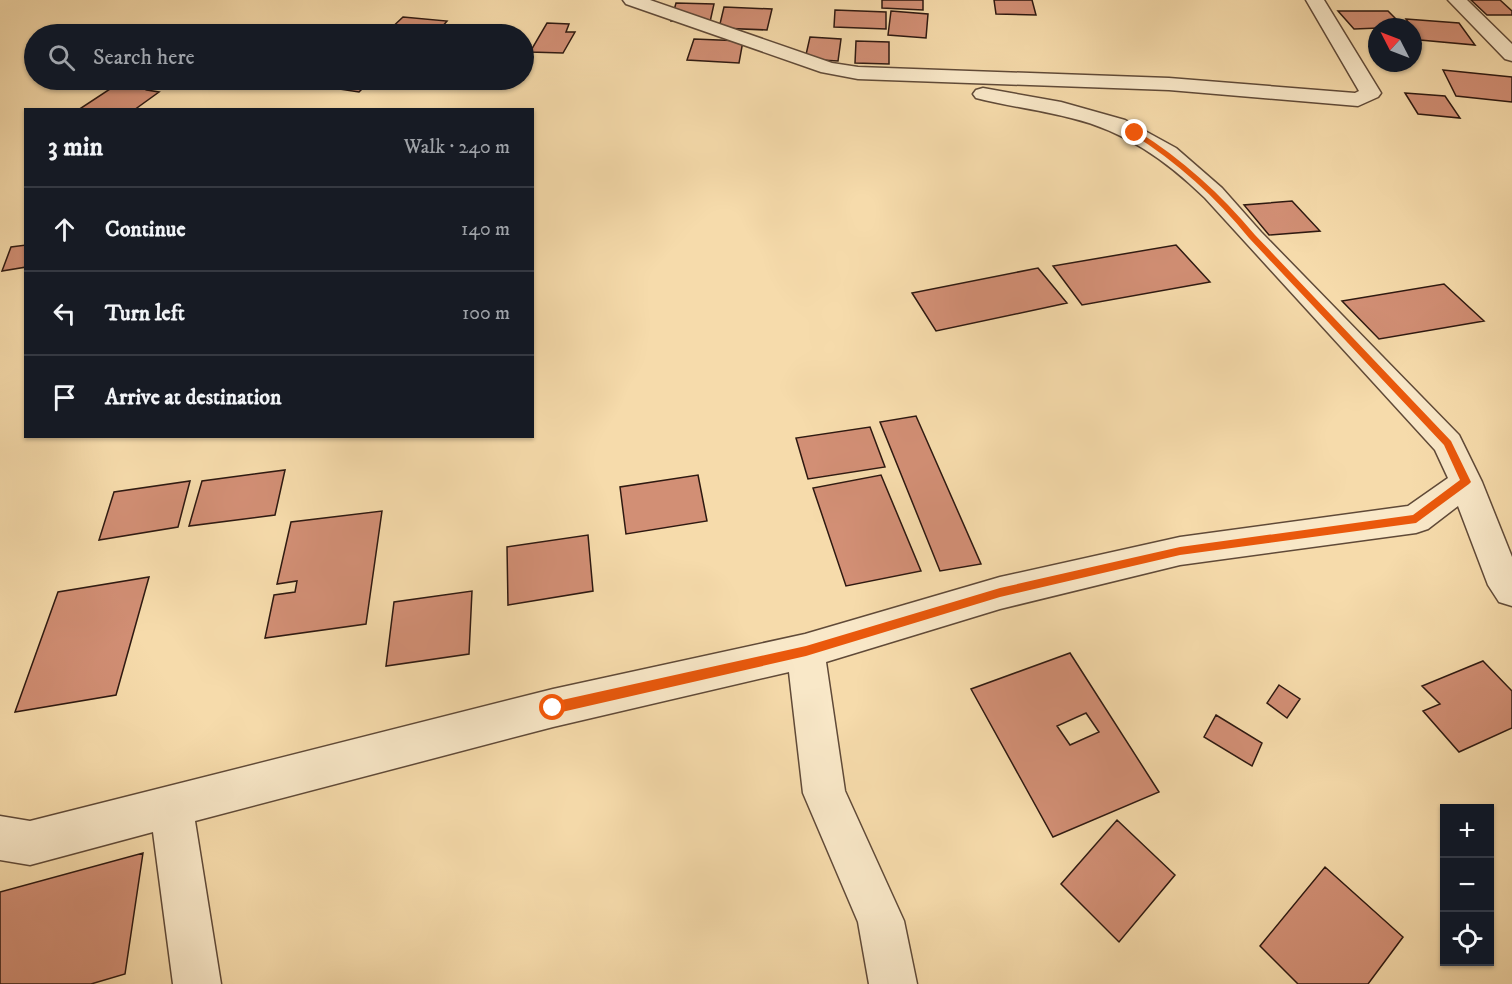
<!DOCTYPE html>
<html lang="en">
<head>
<meta charset="utf-8">
<style>
	:root { --surface:#171b24; --page:#20242c; --text:#f1f3f6; --muted:#9ea1a6; --line:#363941 }
	body { margin:0; font-family:"IM FELL DW Pica",serif; background:var(--page); color:var(--text) }
	.controls { position:absolute; right:18px; bottom:18px; display:grid; overflow:hidden; border-radius:0px; box-shadow:0 2px 4px #0004 }
	.controls button { width:54px; height:54px; display:grid; place-items:center; padding:0; border:0; border-bottom:2px solid var(--line); background:var(--surface); color:var(--text); font:30px sans-serif }
	.compass { position:absolute; left:1368px; top:18px; width:54px; height:54px; border-radius:50%; background:var(--surface); box-shadow:0 2px 4px #0004; rotate:312deg }
	.stop { position:absolute; width:18px; height:18px; margin:-14px; border:4px solid #ea580c; border-radius:50%; background:#fff }
	.stop.end { background:#ea580c; border-color:#fff; box-shadow:0 2px 6px #0008 }
	.list { margin:0; padding:0; list-style:none }
	h2 { display:flex; justify-content:space-between; align-items:center; height:78px; margin:0; padding:0 24px; font-size:26px }
	h2 small { font-size:20px; font-weight:400; color:var(--muted) }
	.list li { display:grid; grid-template-columns:39px 1fr auto; gap:18px; align-items:center; box-sizing:border-box; height:84px; padding:0 24px; border-top:2px solid var(--line) }
	.list b { display:block; font-size:22px; white-space:nowrap }
	.list em { font-size:20px; font-style:normal; color:var(--muted) }
	.icon { flex:none; width:33px; height:33px; fill:none; stroke:currentColor; stroke-width:2; stroke-linecap:round; stroke-linejoin:round }
	.map { position:relative; flex:none; width:1512px; height:984px; overflow:hidden }
	.search { position:absolute; background:var(--surface); box-shadow:0 2px 4px #0004; left:24px; top:24px; width:510px; height:66px; display:flex; align-items:center; gap:15px; box-sizing:border-box; padding:0 21px; border-radius:33px; color:var(--muted); font-size:22px }
	.panel { position:absolute; background:var(--surface); box-shadow:0 2px 4px #0004; left:24px; top:108px; width:510px; height:330px; border-radius:0px }
	.map>svg:first-child { display:block }
	.building { fill:#d28f75; stroke:#2e1911; stroke-width:1.5; fill-rule:evenodd }
	.lines { fill:none; stroke-linecap:round; stroke-linejoin:round }
	.minor-casing { stroke:#604a38; stroke-width:3 }
	.minor { fill:#f9e8c8; fill-rule:evenodd }
	.route { fill:#ea580c }
</style>
</head>
<body>
<div class="map">
<svg width="1512" height="984" viewBox="0 0 1512 984">
	<rect width="100%" height="100%" fill="#f6dbab"/>
	<filter id="stains"><feTurbulence type="fractalNoise" baseFrequency=".00333" numOctaves="4"/><feColorMatrix values="0 0 0 0 .2 0 0 0 0 .09 0 0 0 0 .02 0 0 0 .5 -.17"/></filter>
	<radialGradient id="worn" r=".72"><stop offset=".6" stop-color="#630" stop-opacity="0"/><stop offset="1" stop-color="#630" stop-opacity=".3"/></radialGradient>
	<path class="building" d="M 882,0 L 923,0 L 923,10 L 882,8 Z
		M 994,0 L 1032,0 L 1036,15 L 996,14 Z
		M 1471,0 L 1500,0 L 1512,11 L 1512,15 L 1487,15 Z
		M 676,3 L 714,4 L 710,22 L 671,21 Z
		M 724,7 L 772,9 L 767,30 L 719,28 Z
		M 835,10 L 886,12 L 886,29 L 834,27 Z
		M 891,11 L 928,14 L 926,38 L 888,35 Z
		M 1338,11 L 1388,11 L 1404,27 L 1354,29 Z
		M 403,17 L 447,21 L 436,34 L 385,34 Z
		M 1406,19 L 1459,23 L 1475,45 L 1420,40 Z
		M 547,23 L 569,24 L 566,32 L 575,32 L 563,53 L 530,52 Z
		M 810,37 L 841,39 L 838,61 L 805,59 Z
		M 694,39 L 743,41 L 739,63 L 687,60 Z
		M 856,41 L 889,42 L 889,64 L 855,63 Z
		M 1443,70 L 1512,77 L 1512,102 L 1456,96 Z
		M 143,80 L 162,80 L 147,90 L 159,92 L 134,110 L 78,110 L 119,83 L 133,86 Z
		M 214,80 L 272,80 L 264,87 L 212,82 Z
		M 320,80 L 384,80 L 375,88 L 365,86 L 359,92 L 313,85 Z
		M 1405,93 L 1445,96 L 1460,118 L 1418,114 Z
		M 1292,201 L 1320,231 L 1269,235 L 1244,205 Z
		M 26,245 L 26,267 L 2,271 L 11,247 Z
		M 1176,245 L 1210,282 L 1082,305 L 1053,266 Z
		M 1038,268 L 1067,303 L 936,331 L 912,293 Z
		M 1444,284 L 1484,321 L 1379,339 L 1342,301 Z
		M 916,416 L 981,564 L 940,571 L 880,422 Z
		M 870,427 L 885,467 L 808,479 L 796,438 Z
		M 285,470 L 275,515 L 189,526 L 202,481 Z
		M 698,475 L 707,521 L 626,534 L 620,487 Z
		M 881,475 L 921,571 L 846,586 L 813,488 Z
		M 190,481 L 178,527 L 99,540 L 114,492 Z
		M 382,511 L 366,624 L 265,638 L 274,595 L 295,592 L 297,581 L 277,584 L 291,522 Z
		M 588,535 L 593,591 L 508,605 L 507,547 Z
		M 149,577 L 116,695 L 15,712 L 58,592 Z
		M 472,591 L 469,654 L 386,666 L 394,602 Z
		M 1070,653 L 1159,792 L 1053,837 L 971,689 ZM 1086,713 L 1099,732 L 1070,745 L 1057,726 Z
		M 1483,661 L 1512,691 L 1512,728 L 1459,752 L 1423,711 L 1440,704 L 1422,686 Z
		M 1279,685 L 1300,699 L 1287,718 L 1267,703 Z
		M 1216,715 L 1262,743 L 1252,766 L 1204,737 Z
		M 1117,820 L 1175,875 L 1119,942 L 1061,884 Z
		M 143,853 L 125,974 L 91,984 L 0,984 L 0,892 Z
		M 1325,867 L 1403,937 L 1368,984 L 1298,984 L 1260,946 Z"/>
	<g class="lines">
		<g class="minor-casing">
			<path id="minor" d="M 623,0 L 650,0 L 832,63 L 858,67 L 1169,78 L 1355,93 L 1359,91 L 1306,0 L 1324,0 L 1381,93 L 1378,97 L 1358,106 L 1169,90 L 858,79 L 821,72 L 626,4 Z
				M 1448,0 L 1467,0 L 1512,44 L 1512,61 L 1505,59 Z
				M 983,88 L 1061,102 L 1125,120 L 1176,148 L 1222,188 L 1261,232 L 1459,435 L 1482,482 L 1512,557 L 1512,606 L 1499,602 L 1488,585 L 1458,506 L 1428,529 L 1416,533 L 1180,565 L 1000,609 L 826,662 L 845,791 L 904,921 L 917,984 L 869,984 L 858,922 L 803,793 L 789,672 L 553,727 L 195,821 L 221,984 L 173,984 L 153,832 L 30,865 L 0,860 L 0,816 L 30,821 L 553,689 L 805,634 L 1000,577 L 1180,537 L 1408,506 L 1448,478 L 1435,450 L 1205,198 C 1166,160 1125,131 1071,118 C 1040,110 1007,106 976,98 L 973,94 L 976,90 Z"/>
		</g>
		<use href="#minor" class="minor"/>
	</g>
	<path class="route" d="M 1132,131 L 1137,131 C 1182,159 1221,194 1255,235 L 1451,441 L 1471,482 L 1469,484 L 1416,523 L 1180,555 L 1000,597 L 806,656 L 553,714 L 549,712 L 547,708 L 553,702 L 806,646 L 1000,588 L 1180,547 L 1413,515 L 1460,480 L 1444,445 L 1249,238 C 1216,197 1177,162 1132,134 Z"/>
	<rect width="100%" height="100%" filter="url(#stains)"/>
	<rect width="100%" height="100%" fill="url(#worn)"/>
</svg>
<div class="controls">
<button>+</button>
<button>−</button>
<button><svg class="icon" aria-label="locate" viewBox="0 0 24 24"><circle cx="12" cy="12" r="6"/><path d="M12 2v4M12 18v4M2 12h4M18 12h4"/></svg></button>
</div>
<svg class="compass" viewBox="-18 -18 36 36"><path d="M0-13l5 13h-10z" fill="#e53935"/><path d="M0 13l5-13h-10z" fill="#9ea1a6"/></svg>
<div class="stop" style="left:553px;top:708px"></div>
<div class="stop end" style="left:1135px;top:133px"></div>
<div class="search"><svg class="icon" aria-label="search" viewBox="0 0 24 24"><circle cx="10" cy="10" r="6"/><path d="M15 15l6 6"/></svg>Search here</div>
<section class="panel">
<h2>3 min<small>Walk · 240 m</small></h2>
<ul class="list">
<li><svg class="icon" aria-label="ahead" viewBox="0 0 24 24"><path d="M12 20V5M6 11l6-6 6 6"/></svg><div><b>Continue</b></div><em>140 m</em></li>
<li><svg class="icon" aria-label="left" viewBox="0 0 24 24"><path d="M17 20v-9H6M10 6l-5 5 5 5"/></svg><div><b>Turn left</b></div><em>100 m</em></li>
<li><svg class="icon" aria-label="arrive" viewBox="0 0 24 24"><path d="M6 21V4h12l-3 4 3 4H6"/></svg><div><b>Arrive at destination</b></div></li>
</ul>
</section>
</div>
</body>
</html>
